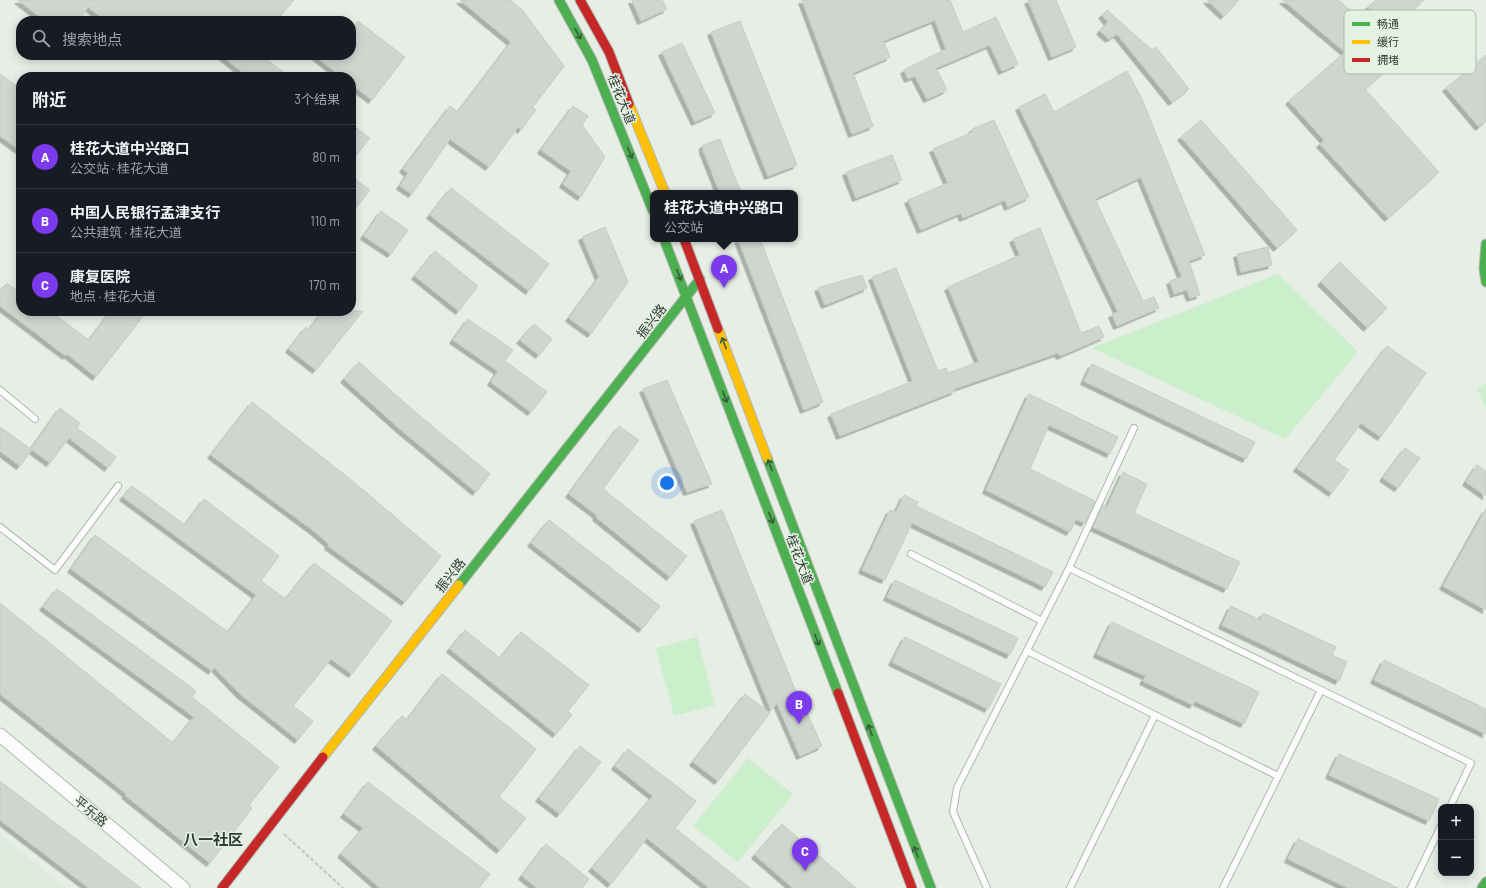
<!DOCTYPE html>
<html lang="zh">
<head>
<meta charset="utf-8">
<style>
	:root { --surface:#171b24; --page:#20242c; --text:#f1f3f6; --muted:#9ea1a6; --line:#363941; --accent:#7c3aed }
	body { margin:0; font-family:Barlow,"Noto Sans SC",sans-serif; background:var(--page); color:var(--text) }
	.controls { position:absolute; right:12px; bottom:12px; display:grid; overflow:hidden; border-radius:8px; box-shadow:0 2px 10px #0003 }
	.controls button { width:36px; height:36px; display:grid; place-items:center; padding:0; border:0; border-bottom:1px solid var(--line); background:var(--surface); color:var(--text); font:20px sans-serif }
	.you { position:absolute; left:667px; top:483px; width:14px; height:14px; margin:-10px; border:3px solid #fff; border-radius:50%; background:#1a73e8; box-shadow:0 0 0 6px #1a73e833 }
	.badge { display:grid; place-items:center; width:26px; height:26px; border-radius:50%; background:var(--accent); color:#fff; font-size:13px; font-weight:700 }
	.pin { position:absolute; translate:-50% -33px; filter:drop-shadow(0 1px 2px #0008) }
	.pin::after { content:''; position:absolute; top:21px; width:14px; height:12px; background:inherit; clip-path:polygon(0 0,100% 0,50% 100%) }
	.popup { position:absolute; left:650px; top:190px; width:148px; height:52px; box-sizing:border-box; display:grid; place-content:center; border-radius:8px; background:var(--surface); filter:drop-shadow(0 1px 3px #0005); font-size:13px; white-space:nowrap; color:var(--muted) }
	.popup b { font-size:15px; color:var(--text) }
	.popup::after { content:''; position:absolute; left:50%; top:100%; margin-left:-8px; border:8px solid transparent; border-top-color:var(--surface) }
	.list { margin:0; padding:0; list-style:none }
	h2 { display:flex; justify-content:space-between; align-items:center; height:52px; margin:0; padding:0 16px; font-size:17px }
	h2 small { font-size:13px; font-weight:400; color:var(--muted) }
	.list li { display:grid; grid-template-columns:26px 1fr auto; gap:12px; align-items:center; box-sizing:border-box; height:64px; padding:0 16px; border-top:1px solid var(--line) }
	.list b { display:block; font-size:15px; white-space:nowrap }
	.list p { margin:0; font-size:13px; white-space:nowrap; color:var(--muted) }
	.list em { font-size:13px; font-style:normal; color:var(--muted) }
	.icon { flex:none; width:22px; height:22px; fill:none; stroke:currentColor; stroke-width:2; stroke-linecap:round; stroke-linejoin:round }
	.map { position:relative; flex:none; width:1486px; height:888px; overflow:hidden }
	.search { position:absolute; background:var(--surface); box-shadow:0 2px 10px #0003; left:16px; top:16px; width:340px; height:44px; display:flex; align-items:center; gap:10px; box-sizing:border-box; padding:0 14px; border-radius:16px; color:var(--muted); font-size:15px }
	.panel { position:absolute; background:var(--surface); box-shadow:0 2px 10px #0003; left:16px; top:72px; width:340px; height:244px; border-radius:16px }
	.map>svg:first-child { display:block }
	.built { fill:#dcebdb }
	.green { fill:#caefca }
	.building { fill:#cfd5cf; stroke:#c6ccc6; filter:url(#shadow) }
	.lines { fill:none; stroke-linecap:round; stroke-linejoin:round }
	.lane-casing { stroke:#b2b8b2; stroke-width:8 }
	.street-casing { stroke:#b2b8b2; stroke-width:15 }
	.fast-casing { stroke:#b2b8b2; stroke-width:11 }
	.slow-casing { stroke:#b2b8b2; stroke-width:11 }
	.jam-casing { stroke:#b2b8b2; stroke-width:11 }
	.path { stroke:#c9ccc9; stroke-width:2.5; stroke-dasharray:4 2; stroke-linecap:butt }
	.lane { stroke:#fbfcfb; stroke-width:6 }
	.street { stroke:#fbfcfb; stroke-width:13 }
	.fast { stroke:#4caf50; stroke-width:9 }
	.slow { stroke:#ffc107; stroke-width:9 }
	.jam { stroke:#c62828; stroke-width:9 }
	.oneway { stroke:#3a5c3c }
	.labels { text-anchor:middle; stroke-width:3; stroke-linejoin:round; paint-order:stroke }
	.street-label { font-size:13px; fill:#333933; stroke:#e3f2e2 }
	.quarter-label { font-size:15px; font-weight:bold; fill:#333933; stroke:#e3f2e2 }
	.key { fill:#e3f2e2; stroke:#aebaae; stroke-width:1 }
	.key-label { font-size:11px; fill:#333933 }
</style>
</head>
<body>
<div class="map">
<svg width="1486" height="888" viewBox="0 0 1486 888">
	<defs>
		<filter id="shadow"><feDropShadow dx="-3.5" dy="3.5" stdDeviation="0" flood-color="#0004"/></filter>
	</defs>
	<rect width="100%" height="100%" fill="#e6eee6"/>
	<path class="built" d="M 0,835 L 66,888 L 0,888 Z"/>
	<path class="green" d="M 1278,274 L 1358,352 L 1285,439 L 1092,348 Z
		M 1486,383 L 1486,410 L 1477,388 Z
		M 697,637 L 715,705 L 674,716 L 656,648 Z
		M 748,758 L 793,794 L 738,862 L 693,826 Z"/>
	<path class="building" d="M 18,0 L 294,0 L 276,21 L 106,21 L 88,7 L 79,21 L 45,21 Z
		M 460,0 L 511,0 L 523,11 L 564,66 L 533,107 L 536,110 L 521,130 L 518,127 L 489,167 L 450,139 L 412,194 L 400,186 L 408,173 L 403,169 L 450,106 L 458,112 L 511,42 Z
		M 632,0 L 662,0 L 667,9 L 641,21 Z
		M 802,0 L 950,0 L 963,32 L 996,17 L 1018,64 L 1002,71 L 990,45 L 936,68 L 947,90 L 927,99 L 915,76 L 908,79 L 904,70 L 946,49 L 935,20 L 883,41 L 890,57 L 853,73 L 873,126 L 852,134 Z
		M 1028,0 L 1056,0 L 1076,47 L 1052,57 Z
		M 1207,0 L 1239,0 L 1224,16 Z
		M 1283,0 L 1338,0 L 1354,13 L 1347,22 L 1388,69 L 1365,89 L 1439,172 L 1388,218 L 1320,144 L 1324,140 L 1289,101 L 1345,52 Z
		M 1376,0 L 1424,0 L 1389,31 L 1368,7 Z
		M 1107,10 L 1152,50 L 1156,47 L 1189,89 L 1172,102 L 1117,34 L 1109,39 L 1100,31 L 1108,22 L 1102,15 Z
		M 358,21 L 405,57 L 372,100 L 351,84 L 351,77 L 342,77 L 314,55 L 351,55 L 351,30 Z
		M 740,21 L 797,165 L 768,176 L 711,32 Z
		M 682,43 L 715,113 L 695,122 L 662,52 Z
		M 221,55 L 261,55 L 290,77 L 248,77 Z
		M 1486,55 L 1486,121 L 1479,127 L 1446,88 Z
		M 1127,71 L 1142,99 L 1205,255 L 1189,261 L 1200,295 L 1190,298 L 1187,290 L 1174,294 L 1170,281 L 1182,277 L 1141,177 L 1095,199 L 1143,301 L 1154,297 L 1159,308 L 1117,326 L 1112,314 L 1118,312 L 1019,107 L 1045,94 L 1054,112 Z
		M 0,74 L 21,89 L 21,151 L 0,136 Z
		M 573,106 L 588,116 L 582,125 L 605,157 L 581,197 L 563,184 L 571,171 L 541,150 Z
		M 994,120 L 1029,197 L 1008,207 L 1005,200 L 963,218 L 961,213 L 921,230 L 908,200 L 948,183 L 933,149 L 973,132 L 972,129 Z
		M 1201,120 L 1297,230 L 1277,248 L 1181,137 Z
		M 351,124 L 370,138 L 351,162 Z
		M 720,139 L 735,178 L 742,193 L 720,193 L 703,150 L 703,145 Z
		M 892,155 L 902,180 L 856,198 L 846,172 Z
		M 351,176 L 370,190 L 351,214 Z
		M 451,188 L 549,264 L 529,291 L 430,215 Z
		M 381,211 L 408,230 L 391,254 L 364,236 Z
		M 605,227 L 628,282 L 591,334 L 569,318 L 599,277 L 582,237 Z
		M 1040,228 L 1081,333 L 1099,326 L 1104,337 L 1060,356 L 1058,353 L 954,389 L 955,391 L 840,436 L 831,414 L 913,381 L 872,277 L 896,268 L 938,371 L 946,368 L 948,373 L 979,362 L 948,287 L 1020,255 L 1013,239 Z
		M 738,239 L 760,239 L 823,402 L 804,410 Z
		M 1268,247 L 1272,265 L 1241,272 L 1237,254 Z
		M 435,251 L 478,286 L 459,311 L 415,276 Z
		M 1340,262 L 1387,308 L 1367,328 L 1321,282 Z
		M 862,275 L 867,288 L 825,305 L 818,288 Z
		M 7,283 L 21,294 L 21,311 L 50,311 L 89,340 L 111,311 L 147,311 L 96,377 L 67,354 L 66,356 L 0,306 L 0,292 Z
		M 323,311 L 363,311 L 316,370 L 289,349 L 306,327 L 309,330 Z
		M 468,319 L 513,350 L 505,361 L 547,392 L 531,412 L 491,382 L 498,371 L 453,340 Z
		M 534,324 L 552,339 L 539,355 L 520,340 Z
		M 1387,346 L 1426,373 L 1381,437 L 1361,423 L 1334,460 L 1349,470 L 1332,493 L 1297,468 Z
		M 359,362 L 414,411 L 490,474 L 476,492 L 400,429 L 344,379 Z
		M 1092,364 L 1255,442 L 1246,459 L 1084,381 Z
		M 667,380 L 712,484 L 687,492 L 643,389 Z
		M 1029,394 L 1118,437 L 1110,454 L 1049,425 L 1030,469 L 1095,501 L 1085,523 L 1076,519 L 1070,532 L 986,490 Z
		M 252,402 L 355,483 L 441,556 L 405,602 L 328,546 L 329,544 L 314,531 L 211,455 Z
		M 60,408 L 80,423 L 77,428 L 116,457 L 108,468 L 69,438 L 50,463 L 31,449 Z
		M 619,426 L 639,440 L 603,489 L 687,556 L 670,577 L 596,517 L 597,515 L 569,494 Z
		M 0,427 L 32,450 L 20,466 L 0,451 Z
		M 1405,448 L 1420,458 L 1398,488 L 1383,478 Z
		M 1477,465 L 1486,471 L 1486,496 L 1466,482 Z
		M 1123,472 L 1147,484 L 1134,513 L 1240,562 L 1227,589 L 1093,527 L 1103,505 L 1107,507 Z
		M 132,486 L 185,525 L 204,499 L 279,556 L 261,581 L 286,599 L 314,563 L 392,621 L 352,674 L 331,659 L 293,706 L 313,721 L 298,740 L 240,694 L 214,667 L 212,671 L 71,569 L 95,535 L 228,632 L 256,595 L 123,497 Z
		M 904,495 L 918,502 L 916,506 L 1053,572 L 1045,587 L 912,523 L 885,580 L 862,570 L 890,510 L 896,512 Z
		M 1486,509 L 1486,610 L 1443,586 Z
		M 722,510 L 797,694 L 798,693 L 822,746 L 800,756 L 777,703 L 771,710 L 694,521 Z
		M 549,520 L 660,606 L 642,629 L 531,543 Z
		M 895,580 L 1018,638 L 1010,655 L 887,597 Z
		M 57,589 L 196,691 L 192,697 L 279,767 L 249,805 L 252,808 L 210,863 L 125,795 L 127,794 L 0,694 L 0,603 L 173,743 L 194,717 L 43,607 Z
		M 1231,606 L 1260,620 L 1263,613 L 1336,647 L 1332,655 L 1347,662 L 1339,681 L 1222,625 Z
		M 1112,622 L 1259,692 L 1244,724 L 1195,701 L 1193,705 L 1143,681 L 1146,676 L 1097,654 Z
		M 465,630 L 500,658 L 521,632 L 589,685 L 568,711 L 572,715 L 556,734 L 450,649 Z
		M 905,637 L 1001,684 L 988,709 L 892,662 Z
		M 1384,660 L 1486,709 L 1486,734 L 1374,680 Z
		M 442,674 L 536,749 L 499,797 L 526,818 L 500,850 L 376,746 L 402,716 L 407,720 Z
		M 745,694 L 770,713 L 718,781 L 693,762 Z
		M 580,746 L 601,762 L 560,814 L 539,798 Z
		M 628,749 L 696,801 L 675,828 L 750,888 L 709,888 L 647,838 L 611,884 L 592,868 L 653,796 L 615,766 Z
		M 1339,754 L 1439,799 L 1429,821 L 1329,775 Z
		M 0,781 L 141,888 L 89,888 L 0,820 Z
		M 368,782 L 490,874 L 479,888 L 380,888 L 341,854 L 363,828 L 344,814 Z
		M 782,824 L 856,888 L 793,888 L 755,855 Z
		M 1298,839 L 1398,888 L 1348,888 L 1288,859 Z
		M 546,844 L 589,879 L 582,888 L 537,888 L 522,876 Z"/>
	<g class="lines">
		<g class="lane-casing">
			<path id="lane" d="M 0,390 L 35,419
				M 0,527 L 55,570 L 118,486
				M 911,554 L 1042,621
				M 1069,568 L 1134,428
				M 1027,651 L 1155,715 L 1070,888
				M 1321,690 L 1471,763 L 1450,807
				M 1155,715 L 1278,776
				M 987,888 L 953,812 L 957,788 L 1069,568 L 1321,690 L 1223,888
				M 1411,888 L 1441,826"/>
		</g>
		<g class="street-casing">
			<path id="street" d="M 0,735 L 183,888"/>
		</g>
		<g class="fast-casing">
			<path id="fast" d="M 559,0 L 592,60 L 653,211
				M 664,239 L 838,693
				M 1486,244 L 1484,269 L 1486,282
				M 767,458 L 931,888
				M 459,585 L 700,279
				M 1482,888 L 1486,882"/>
		</g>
		<g class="slow-casing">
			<path id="slow" d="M 629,104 L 665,193
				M 718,329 L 767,458
				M 323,757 L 459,585"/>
		</g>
		<g class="jam-casing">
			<path id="jam" d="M 580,0 L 609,52 L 629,104
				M 684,239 L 718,329
				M 838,693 L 912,888
				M 222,888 L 323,757"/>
		</g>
		<path class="path" d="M 284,834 L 343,888"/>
		<use href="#lane" class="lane"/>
		<use href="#street" class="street"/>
		<use href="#fast" class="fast"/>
		<use href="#slow" class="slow"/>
		<use href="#jam" class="jam"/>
	</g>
	<defs><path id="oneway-shaft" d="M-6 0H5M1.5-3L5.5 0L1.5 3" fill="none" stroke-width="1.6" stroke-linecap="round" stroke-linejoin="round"/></defs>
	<g class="oneway">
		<use href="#oneway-shaft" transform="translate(578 34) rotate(61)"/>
		<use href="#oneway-shaft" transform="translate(630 153) rotate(68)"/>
		<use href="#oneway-shaft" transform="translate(679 275) rotate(68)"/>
		<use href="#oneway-shaft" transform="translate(724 343) rotate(-111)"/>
		<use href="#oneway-shaft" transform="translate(725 397) rotate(69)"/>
		<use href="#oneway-shaft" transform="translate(770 465) rotate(-111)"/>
		<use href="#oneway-shaft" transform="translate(771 518) rotate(69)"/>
		<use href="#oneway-shaft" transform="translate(817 640) rotate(69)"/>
		<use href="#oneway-shaft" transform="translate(870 730) rotate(-111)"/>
		<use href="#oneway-shaft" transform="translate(916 852) rotate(-112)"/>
	</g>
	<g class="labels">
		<g class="street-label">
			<text transform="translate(622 99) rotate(68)" y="5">桂花大道</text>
			<text transform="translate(651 321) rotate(-52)" y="5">振兴路</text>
			<text transform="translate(800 559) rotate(69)" y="5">桂花大道</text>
			<text transform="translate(450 575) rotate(-52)" y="5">振兴路</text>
			<text transform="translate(91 811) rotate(40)" y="5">平乐路</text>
		</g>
		<g class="quarter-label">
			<text x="213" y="845">八一社区</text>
		</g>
	</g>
	<rect x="1344" y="10" width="132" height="64" rx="6" class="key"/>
	<rect x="1352" y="22" width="18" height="4" fill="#4caf50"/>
	<rect x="1352" y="40" width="18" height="4" fill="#ffc107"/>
	<rect x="1352" y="58" width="18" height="4" fill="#c62828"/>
	<g class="key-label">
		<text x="1377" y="28">畅通</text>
		<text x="1377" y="46">缓行</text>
		<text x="1377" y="64">拥堵</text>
	</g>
</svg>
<div class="controls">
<button>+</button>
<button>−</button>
</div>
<div class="you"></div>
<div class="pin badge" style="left:724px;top:288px">A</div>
<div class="popup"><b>桂花大道中兴路口</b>公交站</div>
<div class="pin badge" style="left:799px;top:724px">B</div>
<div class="pin badge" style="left:805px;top:871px">C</div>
<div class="search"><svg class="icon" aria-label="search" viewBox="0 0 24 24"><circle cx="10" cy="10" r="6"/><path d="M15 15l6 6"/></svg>搜索地点</div>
<section class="panel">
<h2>附近<small>3个结果</small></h2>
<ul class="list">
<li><span class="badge">A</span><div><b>桂花大道中兴路口</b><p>公交站 · 桂花大道</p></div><em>80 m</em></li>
<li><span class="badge">B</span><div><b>中国人民银行孟津支行</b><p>公共建筑 · 桂花大道</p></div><em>110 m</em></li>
<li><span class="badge">C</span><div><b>康复医院</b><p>地点 · 桂花大道</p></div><em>170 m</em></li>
</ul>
</section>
</div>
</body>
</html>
